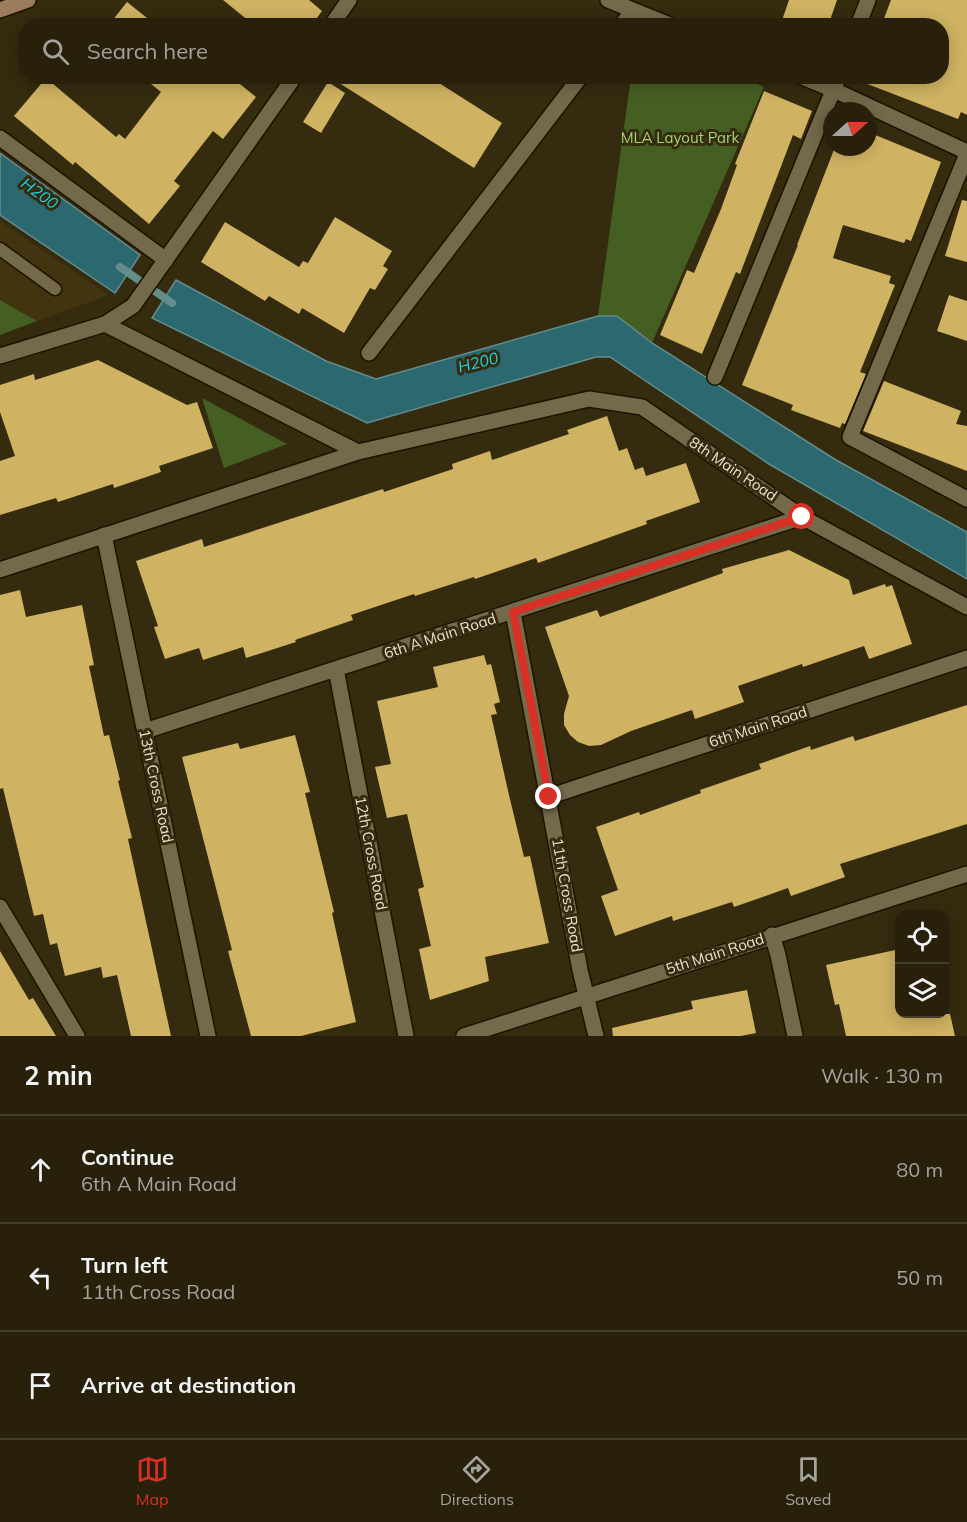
<!DOCTYPE html>
<html lang="en">
<head>
<meta charset="utf-8">
<style>
	:root { --surface:#28200b; --page:#302814; --text:#f1f3f6; --muted:#a5a39d; --line:#443e2c; --accent:#d93025 }
	body { margin:0; font-family:Mulish,sans-serif; background:var(--page); color:var(--text) }
	.controls { position:absolute; right:18px; bottom:18px; display:grid; overflow:hidden; border-radius:12px; box-shadow:0 3px 15px #0003 }
	.controls button { width:54px; height:54px; display:grid; place-items:center; padding:0; border:0; border-bottom:2px solid var(--line); background:var(--surface); color:var(--text); font:30px sans-serif }
	.compass { position:absolute; left:823px; top:102px; width:54px; height:54px; border-radius:50%; background:var(--surface); box-shadow:0 3px 15px #0003; rotate:69deg }
	.stop { position:absolute; width:18px; height:18px; margin:-14px; border:4px solid #d93025; border-radius:50%; background:#fff }
	.stop.end { background:#d93025; border-color:#fff; box-shadow:0 2px 6px #0008 }
	.list { margin:0; padding:0; list-style:none }
	h2 { display:flex; justify-content:space-between; align-items:center; height:78px; margin:0; padding:0 24px; font-size:26px }
	h2 small { font-size:20px; font-weight:400; color:var(--muted) }
	.list li { display:grid; grid-template-columns:39px 1fr auto; gap:18px; align-items:center; box-sizing:border-box; height:108px; padding:0 24px; border-top:2px solid var(--line) }
	.list b { display:block; font-size:22px; white-space:nowrap }
	.list p { margin:0; font-size:20px; white-space:nowrap; color:var(--muted) }
	.list em { font-size:20px; font-style:normal; color:var(--muted) }
	.icon { flex:none; width:33px; height:33px; fill:none; stroke:currentColor; stroke-width:2; stroke-linecap:round; stroke-linejoin:round }
	.map { position:relative; flex:none; width:967px; height:1036px; overflow:hidden }
	.search { position:absolute; background:var(--surface); box-shadow:0 3px 15px #0003; left:18px; right:18px; top:18px; height:66px; display:flex; align-items:center; gap:15px; box-sizing:border-box; padding:0 21px; border-radius:24px; color:var(--muted); font-size:22px }
	.sheet { height:402px; background:var(--surface) }
	nav { display:flex; justify-content:space-around; align-items:center; box-sizing:border-box; height:84px; border-top:2px solid var(--line); background:var(--surface); font-size:16px; color:var(--muted) }
	nav a { display:grid; justify-items:center; gap:3px }
	nav .on { color:var(--accent) }
	.map>svg:first-child { display:block }
	.built { fill:#41340f }
	.green { fill:#455f22 }
	.water { fill:#2b686f; stroke:#648d8c; stroke-width:1.5 }
	.lines { fill:none; stroke-linecap:round; stroke-linejoin:round }
	.stream { stroke:#648d8c; stroke-width:8 }
	.building { fill:#cfb262 }
	.lane-casing { stroke:#1d1300; stroke-width:15 }
	.street-casing { stroke:#1d1300; stroke-width:18 }
	.secondary-casing { stroke:#1d1300; stroke-width:18 }
	.lane { stroke:#74694b; stroke-width:12 }
	.street { stroke:#74694b; stroke-width:15 }
	.secondary { stroke:#9b7c5d; stroke-width:15 }
	.route { stroke:#d93025; stroke-width:8 }
	.labels { text-anchor:middle; stroke-width:6; stroke-linejoin:round; paint-order:stroke }
	.park-label { font-size:15px; fill:#a6d270; stroke:#352b0f }
	.street-label { font-size:15px; fill:#e8e2d1; stroke:#352b0f }
	.water-label { font-size:16px; font-style:italic; fill:#15d7e9; stroke:#352b0f }
</style>
</head>
<body>
<div class="map">
<svg width="967" height="1036" viewBox="0 0 967 1036">
	<rect width="100%" height="100%" fill="#352b0f"/>
	<path class="built" d="M 0,221 L 109,295 L 37,321 L 0,300 Z"/>
	<path class="green" d="M 631,77 L 742,77 L 764,87 L 652,343 L 617,316 L 598,316 Z
		M 0,300 L 37,321 L 0,335 Z
		M 202,398 L 287,444 L 224,468 Z"/>
	<path class="water" d="M 0,153 L 140,255 L 115,293 L 0,215 Z
		M 176,280 L 326,361 L 376,379 L 598,316 L 617,316 L 652,343 L 836,460 L 967,532 L 967,579 L 769,464 L 610,357 L 596,357 L 367,423 L 152,318 Z"/>
	<g class="lines">
		<path class="stream" d="M 120,267 L 172,303"/>
	</g>
	<path class="building" d="M 223,0 L 309,0 L 322,11 L 311,26 L 255,26 Z
		M 789,0 L 837,0 L 828,26 L 780,26 Z
		M 891,0 L 967,0 L 967,115 L 961,112 L 958,119 L 852,78 L 942,76 L 942,26 L 896,26 L 883,21 Z
		M 127,2 L 157,26 L 108,26 Z
		M 141,76 L 230,76 L 256,97 L 223,139 L 213,131 L 174,181 L 180,186 L 149,224 L 75,162 L 73,165 L 14,116 L 46,78 L 116,137 L 119,134 L 125,139 L 161,92 Z
		M 328,76 L 428,76 L 502,123 L 474,168 Z
		M 328,82 L 345,93 L 321,133 L 303,122 Z
		M 764,91 L 812,111 L 801,139 L 793,135 L 740,274 L 736,272 L 702,354 L 660,335 L 687,270 L 694,273 L 721,209 L 737,165 L 735,164 Z
		M 868,132 L 941,162 L 911,241 L 906,239 L 904,243 L 843,225 L 833,258 L 891,276 L 889,283 L 895,285 L 860,372 L 866,374 L 845,424 L 842,423 L 840,428 L 791,410 L 793,405 L 742,385 L 798,245 L 797,245 L 835,147 L 868,147 Z
		M 962,200 L 967,201 L 967,262 L 945,256 Z
		M 335,217 L 392,251 L 383,266 L 388,269 L 375,290 L 370,288 L 344,333 L 302,308 L 299,314 L 269,296 L 265,301 L 201,262 L 225,222 L 299,267 L 303,261 L 308,263 Z
		M 949,295 L 967,301 L 967,341 L 937,331 Z
		M 98,360 L 187,405 L 197,402 L 213,448 L 159,466 L 161,472 L 114,488 L 113,484 L 58,502 L 56,498 L 0,515 L 0,461 L 15,456 L 0,412 L 0,385 L 34,374 L 35,380 Z
		M 884,381 L 961,411 L 956,424 L 967,426 L 967,471 L 863,431 Z
		M 607,416 L 619,451 L 627,448 L 635,470 L 643,467 L 646,476 L 686,463 L 700,502 L 646,521 L 647,524 L 538,563 L 536,558 L 475,579 L 474,577 L 415,596 L 414,594 L 351,615 L 353,620 L 295,640 L 296,642 L 246,658 L 243,647 L 203,660 L 199,648 L 165,659 L 154,627 L 158,626 L 136,561 L 202,539 L 204,547 L 383,489 L 384,492 L 453,469 L 452,464 L 490,451 L 492,460 L 569,434 L 567,430 Z
		M 789,550 L 849,580 L 853,595 L 885,584 L 886,587 L 892,585 L 912,644 L 869,659 L 864,646 L 803,667 L 802,664 L 738,686 L 744,702 L 695,719 L 692,710 L 631,731 L 601,745 L 589,746 L 578,742 L 570,735 L 564,725 L 564,714 L 569,696 L 545,627 L 597,610 L 600,617 L 723,573 L 722,569 Z
		M 20,590 L 26,617 L 82,605 L 94,665 L 89,666 L 104,736 L 109,735 L 120,780 L 118,781 L 132,838 L 128,839 L 171,1036 L 131,1036 L 117,975 L 103,978 L 101,967 L 65,976 L 57,943 L 50,945 L 43,914 L 34,916 L 3,788 L 0,789 L 0,595 Z
		M 484,655 L 487,665 L 491,664 L 500,702 L 494,704 L 497,714 L 491,715 L 509,795 L 524,857 L 530,856 L 549,943 L 485,957 L 489,981 L 430,1000 L 419,949 L 431,946 L 418,889 L 424,887 L 407,814 L 387,818 L 375,767 L 391,764 L 377,701 L 438,687 L 433,667 Z
		M 967,705 L 967,824 L 840,864 L 845,877 L 791,896 L 788,888 L 734,907 L 732,902 L 673,921 L 672,916 L 615,936 L 601,896 L 618,890 L 596,827 L 639,812 L 640,815 L 701,793 L 700,790 L 761,769 L 759,764 L 810,746 L 811,750 L 853,736 L 855,741 Z
		M 295,735 L 310,792 L 305,793 L 334,912 L 332,913 L 356,1022 L 301,1036 L 251,1036 L 228,951 L 232,950 L 182,757 L 238,743 L 240,749 Z
		M 900,949 L 900,1014 L 950,1014 L 955,1036 L 846,1036 L 839,1004 L 835,1005 L 826,965 Z
		M 0,951 L 29,1000 L 33,998 L 56,1036 L 0,1036 Z
		M 747,990 L 756,1033 L 741,1036 L 613,1036 L 612,1028 L 693,1009 L 691,1001 Z"/>
	<g class="lines">
		<g class="lane-casing">
			<path id="lane" d="M 0,249 L 55,289"/>
		</g>
		<g class="street-casing">
			<path id="street" d="M 608,0 L 672,26
				M 331,26 L 349,0
				M 621,26 L 633,10
				M 858,26 L 868,0
				M 800,76 L 834,90 L 967,152
				M 0,138 L 166,260
				M 967,154 L 850,437 L 967,499
				M 105,324 L 358,452
				M 369,353 L 581,76
				M 0,356 L 105,324 L 133,306 L 295,76
				M 715,377 L 839,76
				M 104,535 L 208,1036
				M 0,570 L 358,452 L 589,399 L 642,407 L 802,517 L 967,607
				M 513,612 L 580,970 L 596,1036
				M 336,669 L 406,1036
				M 145,731 L 802,517
				M 548,797 L 967,658
				M 0,907 L 77,1036
				M 772,935 L 778,955 L 795,1036
				M 464,1036 L 967,874"/>
		</g>
		<g class="secondary-casing">
			<path id="secondary" d="M 0,10 L 28,0"/>
		</g>
		<use href="#lane" class="lane"/>
		<use href="#street" class="street"/>
		<use href="#secondary" class="secondary"/>
	</g>
	<g class="lines">
		<path class="route" d="M 549,797 L 513,612 L 802,517"/>
	</g>
	<g class="labels">
		<g class="park-label">
			<text x="680" y="143">MLA Layout Park</text>
		</g>
		<g class="street-label">
			<text transform="translate(733 469) rotate(34)" y="5">8th Main Road</text>
			<text transform="translate(440 636) rotate(-18)" y="5">6th A Main Road</text>
			<text transform="translate(758 727) rotate(-18)" y="5">6th Main Road</text>
			<text transform="translate(156 786) rotate(78)" y="5">13th Cross Road</text>
			<text transform="translate(371 853) rotate(79)" y="5">12th Cross Road</text>
			<text transform="translate(567 895) rotate(80)" y="5">11th Cross Road</text>
			<text transform="translate(715 954) rotate(-18)" y="5">5th Main Road</text>
		</g>
		<g class="water-label">
			<text transform="translate(40 193) rotate(36)" y="6">H200</text>
			<text transform="translate(478 362) rotate(-14)" y="6">H200</text>
		</g>
	</g>
</svg>
<div class="controls">
<button><svg class="icon" aria-label="locate" viewBox="0 0 24 24"><circle cx="12" cy="12" r="6"/><path d="M12 2v4M12 18v4M2 12h4M18 12h4"/></svg></button>
<button><svg class="icon" aria-label="layers" viewBox="0 0 24 24"><path d="M12 4l9 5-9 5-9-5zM3 14l9 5 9-5"/></svg></button>
</div>
<svg class="compass" viewBox="-18 -18 36 36"><path d="M0-13l5 13h-10z" fill="#e53935"/><path d="M0 13l5-13h-10z" fill="#a5a39d"/></svg>
<div class="stop" style="left:802px;top:517px"></div>
<div class="stop end" style="left:549px;top:797px"></div>
<div class="search"><svg class="icon" aria-label="search" viewBox="0 0 24 24"><circle cx="10" cy="10" r="6"/><path d="M15 15l6 6"/></svg>Search here</div>
</div>
<section class="sheet">
<h2>2 min<small>Walk · 130 m</small></h2>
<ul class="list">
<li><svg class="icon" aria-label="ahead" viewBox="0 0 24 24"><path d="M12 20V5M6 11l6-6 6 6"/></svg><div><b>Continue</b><p>6th A Main Road</p></div><em>80 m</em></li>
<li><svg class="icon" aria-label="left" viewBox="0 0 24 24"><path d="M17 20v-9H6M10 6l-5 5 5 5"/></svg><div><b>Turn left</b><p>11th Cross Road</p></div><em>50 m</em></li>
<li><svg class="icon" aria-label="arrive" viewBox="0 0 24 24"><path d="M6 21V4h12l-3 4 3 4H6"/></svg><div><b>Arrive at destination</b></div></li>
</ul>
</section>
<nav>
<a class="on"><svg class="icon" aria-label="map" viewBox="0 0 24 24"><path d="M3 6l6-2 6 2 6-2v14l-6 2-6-2-6 2zM9 4v14M15 6v14"/></svg>Map</a>
<a><svg class="icon" aria-label="directions" viewBox="0 0 24 24"><path d="M12 3l9 9-9 9-9-9zM9 14v-3h6M13 9l2 2-2 2"/></svg>Directions</a>
<a><svg class="icon" aria-label="saved" viewBox="0 0 24 24"><path d="M7 4h10v16l-5-4-5 4z"/></svg>Saved</a>
</nav>
</body>
</html>
